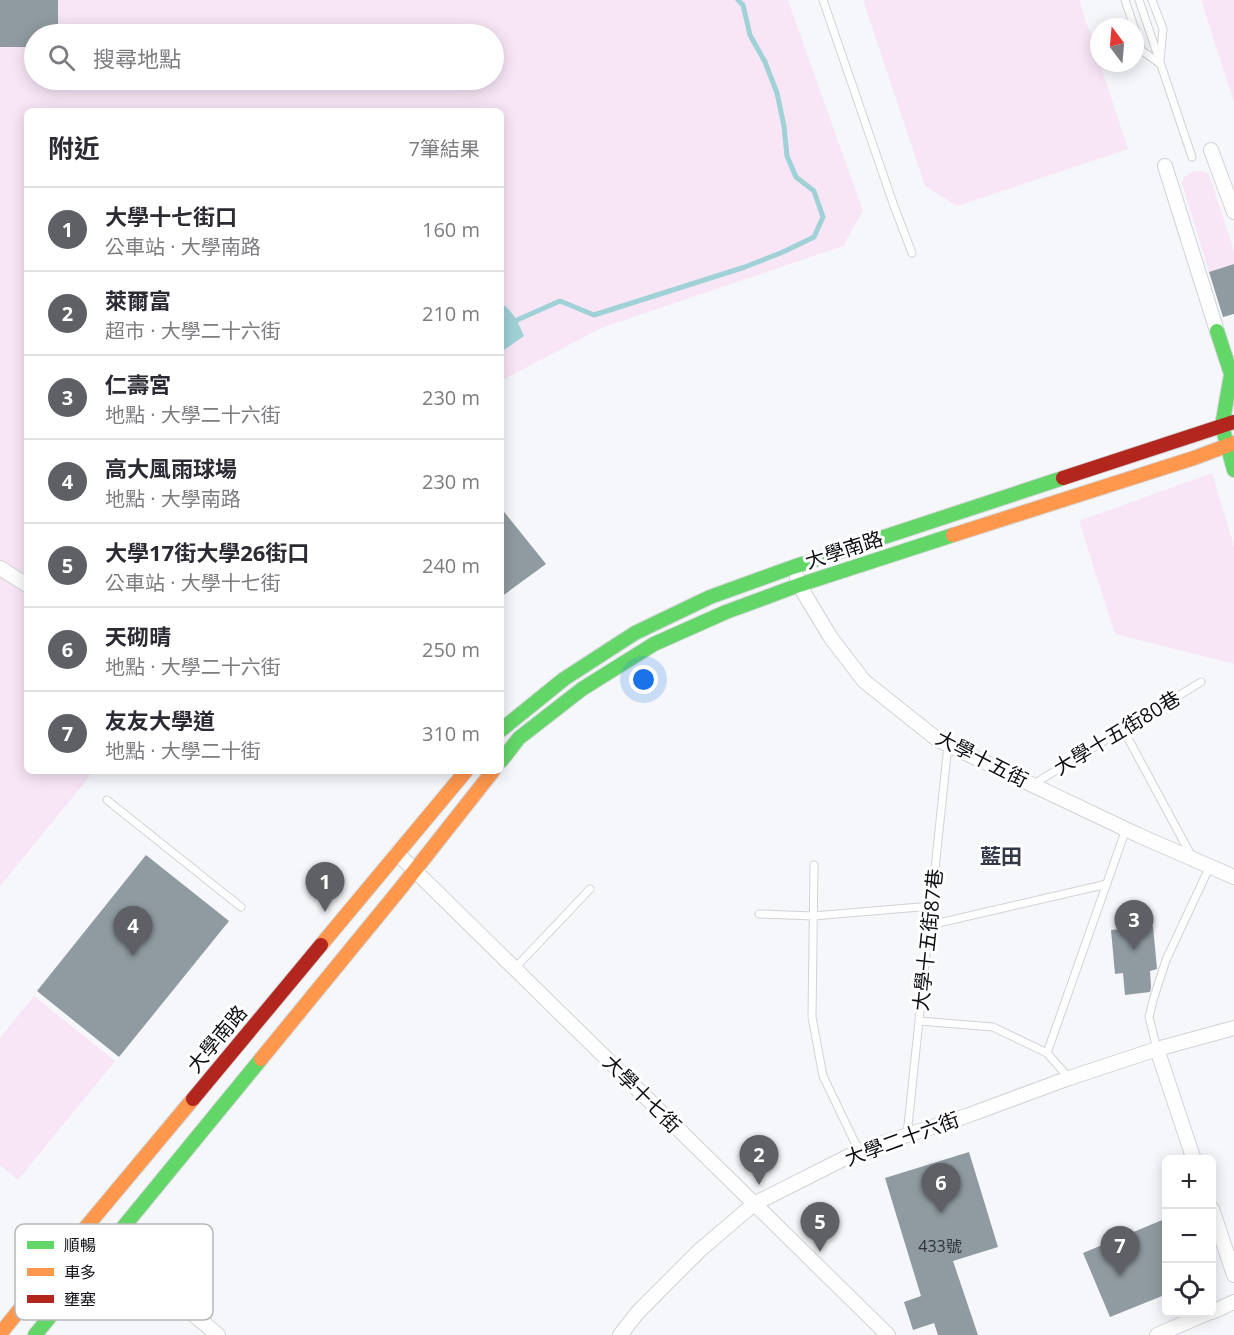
<!DOCTYPE html>
<html lang="zh-TW">
<head>
<meta charset="utf-8">
<style>
	:root { --surface:#fff; --page:#f2f2f3; --text:#2b2b33; --muted:#7c7c81; --line:#e1e1e2; --accent:#5e6065 }
	body { margin:0; font-family:"Open Sans","Noto Sans TC",sans-serif; background:var(--page); color:var(--text) }
	.controls { position:absolute; right:18px; bottom:18px; display:grid; overflow:hidden; border-radius:9px; box-shadow:0 3px 15px #0003 }
	.controls button { width:54px; height:54px; display:grid; place-items:center; padding:0; border:0; border-bottom:2px solid var(--line); background:var(--surface); color:var(--text); font:30px sans-serif }
	.compass { position:absolute; left:1090px; top:18px; width:54px; height:54px; border-radius:50%; background:var(--surface); box-shadow:0 3px 15px #0003; rotate:344deg }
	.you { position:absolute; left:644px; top:680px; width:21px; height:21px; margin:-15px; border:4px solid #fff; border-radius:50%; background:#1a73e8; box-shadow:0 0 0 9px #1a73e833 }
	.badge { display:grid; place-items:center; width:39px; height:39px; border-radius:50%; background:var(--accent); color:#fff; font-size:20px; font-weight:700 }
	.pin { position:absolute; translate:-50% -50px; filter:drop-shadow(0 2px 3px #0008) }
	.pin::after { content:''; position:absolute; top:32px; width:21px; height:18px; background:inherit; clip-path:polygon(0 0,100% 0,50% 100%) }
	.list { margin:0; padding:0; list-style:none }
	h2 { display:flex; justify-content:space-between; align-items:center; height:78px; margin:0; padding:0 24px; font-size:26px }
	h2 small { font-size:20px; font-weight:400; color:var(--muted) }
	.list li { display:grid; grid-template-columns:39px 1fr auto; gap:18px; align-items:center; box-sizing:border-box; height:84px; padding:0 24px; border-top:2px solid var(--line) }
	.list b { display:block; font-size:22px; white-space:nowrap }
	.list p { margin:0; font-size:20px; white-space:nowrap; color:var(--muted) }
	.list em { font-size:20px; font-style:normal; color:var(--muted) }
	.icon { flex:none; width:33px; height:33px; fill:none; stroke:currentColor; stroke-width:2; stroke-linecap:round; stroke-linejoin:round }
	.map { position:relative; flex:none; width:1234px; height:1335px; overflow:hidden }
	.search { position:absolute; background:var(--surface); box-shadow:0 3px 15px #0003; left:24px; top:24px; width:480px; height:66px; display:flex; align-items:center; gap:15px; box-sizing:border-box; padding:0 21px; border-radius:33px; color:var(--muted); font-size:22px }
	.panel { position:absolute; background:var(--surface); box-shadow:0 3px 15px #0003; left:24px; top:108px; width:480px; height:666px; border-radius:9px }
	.map>svg:first-child { display:block }
	.green { fill:#f8e6f7; fill-rule:evenodd }
	.water { fill:#a0d1d6 }
	.lines { fill:none; stroke-linecap:round; stroke-linejoin:round }
	.stream { stroke:#a0d1d6; stroke-width:5 }
	.building { fill:#909ba1 }
	.lane-casing { stroke:#d1d3d7; stroke-width:9 }
	.street-casing { stroke:#d1d3d7; stroke-width:16 }
	.fast-casing { stroke:#d1d3d7; stroke-width:16 }
	.slow-casing { stroke:#d1d3d7; stroke-width:16 }
	.jam-casing { stroke:#d1d3d7; stroke-width:16 }
	.lane { stroke:#fefefe; stroke-width:7 }
	.street { stroke:#fefefe; stroke-width:14 }
	.fast { stroke:#63d668; stroke-width:14 }
	.slow { stroke:#ff974d; stroke-width:14 }
	.jam { stroke:#b3261e; stroke-width:14 }
	.labels { text-anchor:middle; stroke-width:6; stroke-linejoin:round; paint-order:stroke }
	.number-label { font-size:16px; fill:#2e3238 }
	.street-label { font-size:20px; fill:#0d0f15; stroke:#fff }
	.neighbourhood-label { font-size:21px; font-weight:bold; fill:#333947; stroke:#fff }
	.key { fill:#fff; stroke:#b6b7b9; stroke-width:1.5 }
	.key-label { font-size:16px; fill:#0d0f15 }
</style>
</head>
<body>
<div class="map">
<svg width="1234" height="1335" viewBox="0 0 1234 1335">
	<rect width="100%" height="100%" fill="#f5f7fa"/>
	<path class="green" d="M 0,0 L 788,0 L 863,211 L 843,246 L 601,328 L 501,381 L 501,111 L 27,111 L 27,771 L 94,771 L 0,886 ZM 34,34 L 494,34 L 494,80 L 34,80 Z
		M 863,0 L 1079,0 L 1128,149 L 957,206 L 925,186 Z
		M 1201,0 L 1234,0 L 1234,102 Z
		M 1194,171 L 1201,171 L 1209,174 L 1234,251 L 1234,264 L 1209,272 L 1182,183 L 1184,177 Z
		M 1212,473 L 1234,546 L 1234,664 L 1115,634 L 1079,521 Z
		M 34,996 L 115,1061 L 18,1180 L 0,1165 L 0,1038 Z"/>
	<path class="water" d="M 501,303 C 514,312 518,322 524,336 L 501,352 Z"/>
	<g class="lines">
		<path class="stream" d="M 517,320 L 560,301 L 594,315 L 745,267 L 783,252 L 814,237 L 823,217 L 814,191 L 796,177 L 787,156 L 784,126 L 777,93 L 765,62 L 750,35 L 743,5 L 738,0"/>
	</g>
	<path class="building" d="M 0,0 L 58,0 L 58,34 L 34,34 L 34,47 L 0,47 Z
		M 1234,264 L 1234,314 L 1223,317 L 1209,272 Z
		M 501,508 L 546,564 L 501,597 Z
		M 146,855 L 229,921 L 119,1057 L 37,991 Z
		M 1153,926 L 1157,969 L 1150,971 L 1151,987 L 1150,992 L 1125,995 L 1123,973 L 1115,974 L 1111,930 Z
		M 969,1152 L 998,1247 L 953,1261 L 978,1335 L 938,1335 L 934,1323 L 913,1330 L 904,1302 L 921,1296 L 885,1178 Z
		M 1167,1218 L 1167,1294 L 1110,1317 L 1083,1253 Z"/>
	<g class="lines">
		<g class="lane-casing">
			<path id="lane" d="M 823,0 L 894,206 L 912,253
				M 1125,0 L 1134,27
				M 1139,0 L 1192,157
				M 1152,0 L 1163,29 L 1160,61
				M 1135,30 L 1141,50 L 1159,63
				M 1123,729 L 1192,857
				M 1032,785 L 1201,682
				M 107,800 L 241,907
				M 814,865 L 812,1017 L 823,1076 L 859,1151
				M 759,914 L 813,916 L 932,906
				M 930,925 L 1107,884
				M 515,968 L 590,889
				M 919,1021 L 993,1027 L 1047,1053 L 1069,1078
				M 1157,1049 L 1149,1017 L 1154,997 L 1166,960 L 1210,866
				M 1047,1053 L 1126,829
				M 907,1135 L 948,745"/>
		</g>
		<g class="street-casing">
			<path id="street" d="M 1211,150 L 1234,212
				M 1165,166 L 1217,331
				M 0,568 L 27,585
				M 797,577 L 799,585 L 831,638 L 864,681 L 938,740 L 1138,835 L 1234,877
				M 397,853 L 888,1335
				M 1157,1049 L 1194,1160
				M 1212,1209 L 1234,1275
				M 87,1226 L 218,1335
				M 1212,1312 L 1234,1302
				M 620,1335 L 638,1312 L 700,1250 L 754,1204 L 859,1151 L 969,1115 L 1069,1078 L 1157,1049 L 1234,1028
				M 1157,1335 L 1210,1312"/>
		</g>
		<g class="fast-casing">
			<path id="fast" d="M 1217,331 L 1234,383
				M 1231,375 L 1222,426 L 1234,470
				M 501,730 L 564,679 L 635,633 L 710,597 L 793,567 L 1063,478
				M 501,761 L 519,738 L 582,689 L 654,644 L 726,612 L 799,585 L 953,535
				M 35,1335 L 261,1059"/>
		</g>
		<g class="slow-casing">
			<path id="slow" d="M 953,535 L 1194,458 L 1234,443
				M 321,945 L 466,771
				M 261,1059 L 400,889 L 493,771
				M 0,1334 L 87,1226 L 193,1099"/>
		</g>
		<g class="jam-casing">
			<path id="jam" d="M 1063,478 L 1234,422
				M 193,1099 L 321,945"/>
		</g>
		<use href="#lane" class="lane"/>
		<use href="#street" class="street"/>
		<use href="#fast" class="fast"/>
		<use href="#slow" class="slow"/>
		<use href="#jam" class="jam"/>
	</g>
	<g class="labels">
		<g class="number-label">
			<text x="940" y="1252">433號</text>
		</g>
		<g class="street-label">
			<text transform="translate(844 550) rotate(-18)" y="7">大學南路</text>
			<text transform="translate(1117 733) rotate(-31)" y="7">大學十五街80巷</text>
			<text transform="translate(982 759) rotate(27)" y="7">大學十五街</text>
			<text transform="translate(928 940) rotate(-84)" y="7">大學十五街87巷</text>
			<text transform="translate(217 1039) rotate(-50)" y="7">大學南路</text>
			<text transform="translate(642 1094) rotate(45)" y="7">大學十七街</text>
			<text transform="translate(902 1139) rotate(-20)" y="7">大學二十六街</text>
		</g>
		<g class="neighbourhood-label">
			<text x="1001" y="864">藍田</text>
		</g>
	</g>
	<rect x="15" y="1224" width="198" height="96" rx="9" class="key"/>
	<rect x="27" y="1241" width="27" height="8" fill="#63d668"/>
	<rect x="27" y="1268" width="27" height="8" fill="#ff974d"/>
	<rect x="27" y="1295" width="27" height="8" fill="#b3261e"/>
	<g class="key-label">
		<text x="64" y="1251">順暢</text>
		<text x="64" y="1278">車多</text>
		<text x="64" y="1305">壅塞</text>
	</g>
</svg>
<div class="controls">
<button>+</button>
<button>−</button>
<button><svg class="icon" aria-label="locate" viewBox="0 0 24 24"><circle cx="12" cy="12" r="6"/><path d="M12 2v4M12 18v4M2 12h4M18 12h4"/></svg></button>
</div>
<svg class="compass" viewBox="-18 -18 36 36"><path d="M0-13l5 13h-10z" fill="#e53935"/><path d="M0 13l5-13h-10z" fill="#7c7c81"/></svg>
<div class="you"></div>
<div class="pin badge" style="left:325px;top:912px">1</div>
<div class="pin badge" style="left:759px;top:1185px">2</div>
<div class="pin badge" style="left:1134px;top:950px">3</div>
<div class="pin badge" style="left:133px;top:956px">4</div>
<div class="pin badge" style="left:820px;top:1252px">5</div>
<div class="pin badge" style="left:941px;top:1213px">6</div>
<div class="pin badge" style="left:1120px;top:1276px">7</div>
<div class="search"><svg class="icon" aria-label="search" viewBox="0 0 24 24"><circle cx="10" cy="10" r="6"/><path d="M15 15l6 6"/></svg>搜尋地點</div>
<section class="panel">
<h2>附近<small>7筆結果</small></h2>
<ul class="list">
<li><span class="badge">1</span><div><b>大學十七街口</b><p>公車站 · 大學南路</p></div><em>160 m</em></li>
<li><span class="badge">2</span><div><b>萊爾富</b><p>超市 · 大學二十六街</p></div><em>210 m</em></li>
<li><span class="badge">3</span><div><b>仁壽宮</b><p>地點 · 大學二十六街</p></div><em>230 m</em></li>
<li><span class="badge">4</span><div><b>高大風雨球場</b><p>地點 · 大學南路</p></div><em>230 m</em></li>
<li><span class="badge">5</span><div><b>大學17街大學26街口</b><p>公車站 · 大學十七街</p></div><em>240 m</em></li>
<li><span class="badge">6</span><div><b>天砌晴</b><p>地點 · 大學二十六街</p></div><em>250 m</em></li>
<li><span class="badge">7</span><div><b>友友大學道</b><p>地點 · 大學二十街</p></div><em>310 m</em></li>
</ul>
</section>
</div>
</body>
</html>
